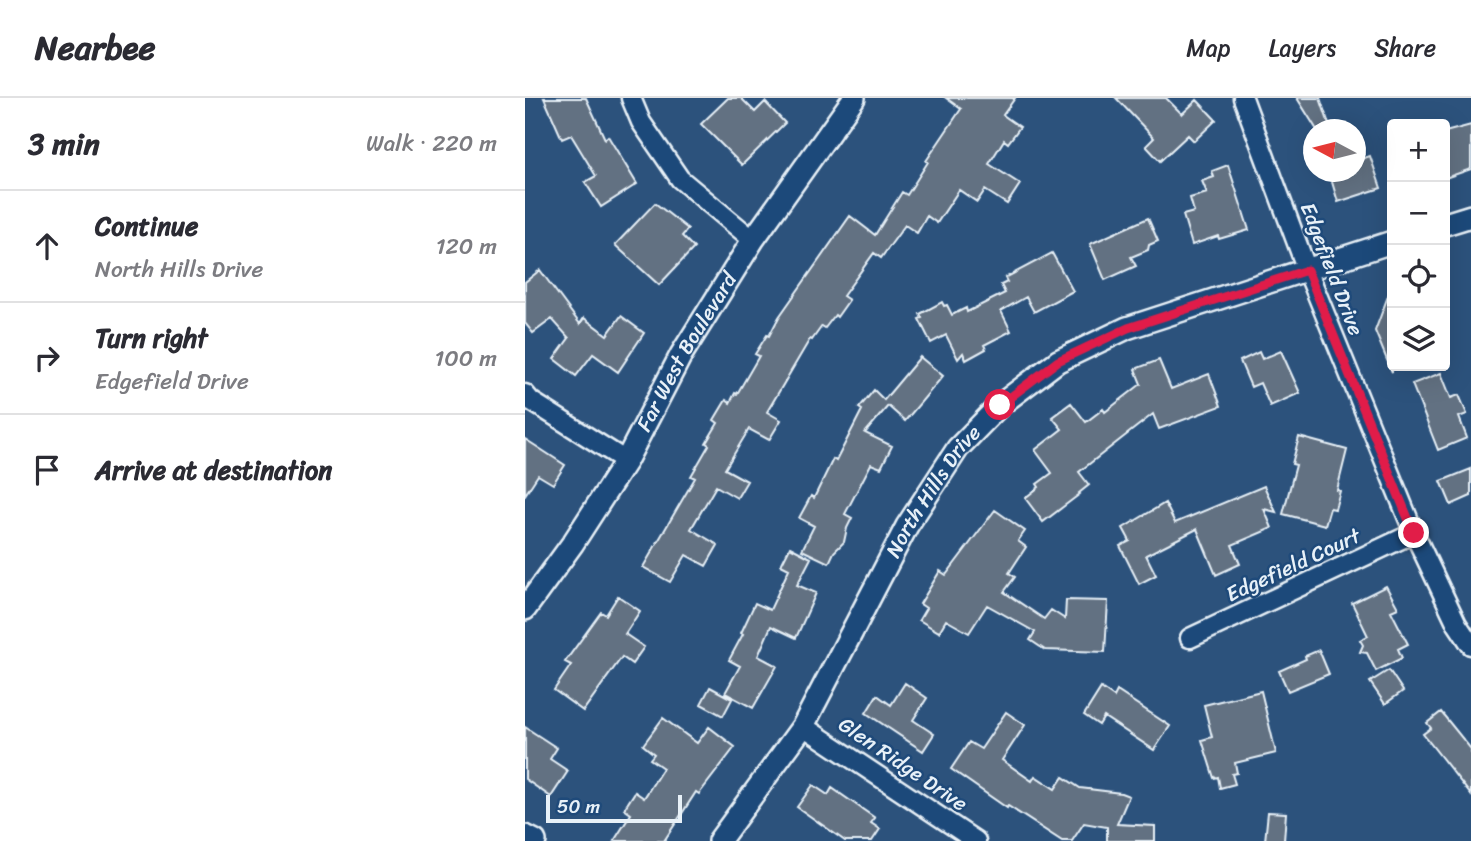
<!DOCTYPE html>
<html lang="en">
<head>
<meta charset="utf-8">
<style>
	:root { --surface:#fff; --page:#f7f7f7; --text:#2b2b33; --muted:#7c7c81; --line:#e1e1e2 }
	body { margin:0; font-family:Sriracha,sans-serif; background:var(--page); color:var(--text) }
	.controls { position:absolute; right:21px; top:21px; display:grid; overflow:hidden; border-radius:7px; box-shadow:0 7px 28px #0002 }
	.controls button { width:63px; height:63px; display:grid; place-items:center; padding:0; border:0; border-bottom:2px solid var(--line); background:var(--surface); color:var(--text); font:35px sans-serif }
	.compass { position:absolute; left:778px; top:21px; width:63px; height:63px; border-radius:50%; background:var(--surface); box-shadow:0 7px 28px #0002; rotate:277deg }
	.scale { position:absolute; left:21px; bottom:18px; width:136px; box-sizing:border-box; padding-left:7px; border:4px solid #e8f1f8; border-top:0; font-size:19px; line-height:24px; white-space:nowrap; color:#e8f1f8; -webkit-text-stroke:5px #1f4a7a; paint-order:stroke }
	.stop { position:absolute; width:21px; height:21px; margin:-16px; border:5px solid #e11d48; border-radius:50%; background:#fff }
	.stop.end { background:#e11d48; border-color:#fff; box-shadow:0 2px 7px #0008 }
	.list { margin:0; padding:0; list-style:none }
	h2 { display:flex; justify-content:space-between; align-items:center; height:91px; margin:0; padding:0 28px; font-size:30px }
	h2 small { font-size:23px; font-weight:400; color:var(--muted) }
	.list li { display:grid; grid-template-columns:46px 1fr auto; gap:21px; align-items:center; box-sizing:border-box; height:112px; padding:0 28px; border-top:2px solid var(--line) }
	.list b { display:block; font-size:26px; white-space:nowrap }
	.list p { margin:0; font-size:23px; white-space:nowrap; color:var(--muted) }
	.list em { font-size:23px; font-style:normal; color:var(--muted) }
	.icon { flex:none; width:38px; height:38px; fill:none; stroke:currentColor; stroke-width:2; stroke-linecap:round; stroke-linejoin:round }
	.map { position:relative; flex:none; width:946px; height:743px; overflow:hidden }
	header { display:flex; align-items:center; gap:42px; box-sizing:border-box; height:98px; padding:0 35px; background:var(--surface); border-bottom:2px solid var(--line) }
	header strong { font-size:33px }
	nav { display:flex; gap:38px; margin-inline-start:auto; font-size:24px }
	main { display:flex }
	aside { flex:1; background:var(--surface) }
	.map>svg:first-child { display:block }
	.building { fill:#627182; stroke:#e8f1f8; stroke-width:2 }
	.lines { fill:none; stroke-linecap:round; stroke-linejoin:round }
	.minor-casing { stroke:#e8f1f8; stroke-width:23 }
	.tertiary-casing { stroke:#e8f1f8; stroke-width:26 }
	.minor { stroke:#1f4a7a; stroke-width:18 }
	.tertiary { stroke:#1f4a7a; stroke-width:21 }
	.route { stroke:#e11d48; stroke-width:9 }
	.labels { text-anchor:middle; stroke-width:5; stroke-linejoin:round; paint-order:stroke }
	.street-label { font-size:21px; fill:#e8f1f8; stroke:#1f4a7a }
</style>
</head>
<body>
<header>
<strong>Nearbee</strong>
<nav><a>Map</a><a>Layers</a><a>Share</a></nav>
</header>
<main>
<aside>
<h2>3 min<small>Walk · 220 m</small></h2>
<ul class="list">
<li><svg class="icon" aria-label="ahead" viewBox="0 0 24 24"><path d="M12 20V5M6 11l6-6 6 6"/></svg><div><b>Continue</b><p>North Hills Drive</p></div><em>120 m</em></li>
<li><svg class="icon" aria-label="right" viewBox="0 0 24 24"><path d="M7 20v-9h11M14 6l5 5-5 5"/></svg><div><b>Turn right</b><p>Edgefield Drive</p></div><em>100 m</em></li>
<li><svg class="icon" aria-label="arrive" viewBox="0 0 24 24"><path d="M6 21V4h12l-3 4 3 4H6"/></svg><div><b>Arrive at destination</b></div></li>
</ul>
</aside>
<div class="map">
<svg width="946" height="743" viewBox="0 0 946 743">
	<rect width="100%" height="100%" fill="#2c527c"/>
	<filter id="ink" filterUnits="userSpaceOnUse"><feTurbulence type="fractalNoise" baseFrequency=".0143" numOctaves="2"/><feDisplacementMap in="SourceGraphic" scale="14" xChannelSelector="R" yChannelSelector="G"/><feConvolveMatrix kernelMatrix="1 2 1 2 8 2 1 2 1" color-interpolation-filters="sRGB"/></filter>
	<g filter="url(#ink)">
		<path class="building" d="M 19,0 L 61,0 L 80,41 L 83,38 L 112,86 L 76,109 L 60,84 L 71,78 L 46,37 L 37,41 Z
			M 203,0 L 216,0 L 230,14 L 240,4 L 260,25 L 217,67 L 176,26 Z
			M 421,0 L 490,0 L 478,17 L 495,29 L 483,45 L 479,42 L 464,66 L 495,86 L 482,106 L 460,92 L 452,104 L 434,92 L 412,125 L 402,118 L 392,135 L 380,127 L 356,160 L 349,155 L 318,198 L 324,202 L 312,219 L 310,217 L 300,230 L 297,228 L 287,242 L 285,241 L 242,314 L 256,322 L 244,342 L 224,331 L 200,371 L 222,383 L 212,400 L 191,388 L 166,431 L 193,447 L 181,468 L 161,457 L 145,484 L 118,469 L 170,380 L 166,378 L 184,347 L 181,345 L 193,325 L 189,322 L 201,302 L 205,305 L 210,295 L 212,296 L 234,258 L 230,256 L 242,237 L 244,238 L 254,219 L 325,118 L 350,137 L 377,94 L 382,97 L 403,64 L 401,63 L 436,11 Z
			M 591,0 L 641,0 L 657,16 L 672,2 L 691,22 L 669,43 L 663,37 L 635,63 L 621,48 L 629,40 Z
			M 772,0 L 795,0 L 806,32 L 792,32 Z
			M 946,27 L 946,71 L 920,80 L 920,34 Z
			M 845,58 L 856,90 L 813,104 L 804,74 L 830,74 L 830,63 Z
			M 703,67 L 724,132 L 694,141 L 693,138 L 667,147 L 658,117 L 669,114 L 665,100 L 682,95 L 677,83 L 689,79 L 687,73 Z
			M 130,105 L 163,131 L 157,138 L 169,150 L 134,187 L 90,147 Z
			M 623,120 L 633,143 L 624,147 L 623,152 L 606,159 L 611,168 L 580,182 L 565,146 Z
			M 527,155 L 548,193 L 509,214 L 501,199 L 476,213 L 486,233 L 459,247 L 461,251 L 441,262 L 438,255 L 433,261 L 421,237 L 406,245 L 394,221 L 397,220 L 395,216 L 417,204 L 419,208 L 422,207 L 427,217 L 441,210 L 442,214 L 480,195 L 476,187 L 482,184 L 480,180 Z
			M 15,172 L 55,226 L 59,220 L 82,237 L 96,218 L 119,235 L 93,274 L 68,256 L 51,278 L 29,261 L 44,240 L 27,221 L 8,235 L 0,225 L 0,184 Z
			M 866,190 L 867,191 L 867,274 L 850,233 Z
			M 756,253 L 775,295 L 745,308 L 735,285 L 726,289 L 715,263 L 734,254 L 737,261 Z
			M 395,259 L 418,278 L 380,323 L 363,308 L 340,335 L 367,348 L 356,370 L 346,366 L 320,416 L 327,420 L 322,430 L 319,444 L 309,454 L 304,465 L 277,452 L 289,428 L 274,420 L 286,398 L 289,400 L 308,361 L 311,363 L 337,312 L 334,310 L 349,292 L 359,302 Z
			M 634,262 L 646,291 L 684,276 L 696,308 L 634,331 L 628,316 L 554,374 L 564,387 L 554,395 L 555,396 L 518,424 L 500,400 L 514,389 L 512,386 L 527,375 L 510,352 L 537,331 L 527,319 L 546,305 L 561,324 L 578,311 L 580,314 L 616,286 L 610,271 Z
			M 916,275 L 926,300 L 934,297 L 942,316 L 934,319 L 942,340 L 913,352 L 887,286 Z
			M 774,339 L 822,352 L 812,392 L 815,393 L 810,411 L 805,410 L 800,427 L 758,416 L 771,367 L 767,366 Z
			M 0,341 L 40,367 L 28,386 L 13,377 L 0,397 Z
			M 946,371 L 946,398 L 926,407 L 916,383 Z
			M 739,388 L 751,414 L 739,411 L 747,430 L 707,447 L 715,466 L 691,477 L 672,431 L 621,457 L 631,477 L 614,486 L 595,448 L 605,443 L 598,430 L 640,405 L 650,425 Z
			M 470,412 L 500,433 L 493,443 L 501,449 L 484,475 L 490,479 L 479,494 L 519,521 L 526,512 L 540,521 L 541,502 L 583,503 L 580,554 L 520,552 L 505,542 L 510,534 L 462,507 L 444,535 L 421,522 L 414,534 L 394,522 L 401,510 L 395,506 L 415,473 L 421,477 Z
			M 265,449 L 286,460 L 272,487 L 291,495 L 271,540 L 246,528 L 233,558 L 252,568 L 228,610 L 200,595 L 215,568 L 204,562 L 218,536 L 216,535 L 230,505 L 245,512 L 264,471 L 256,467 Z
			M 861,488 L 873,510 L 866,513 L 883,546 L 873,551 L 877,560 L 851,573 L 842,555 L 835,554 L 838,547 L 835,542 L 843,538 L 827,505 Z
			M 93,498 L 115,513 L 100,536 L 119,549 L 107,566 L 97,559 L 58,613 L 29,592 L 46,567 L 40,564 L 76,514 L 81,517 Z
			M 794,552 L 804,576 L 763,593 L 754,573 L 781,561 L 780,558 Z
			M 864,572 L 878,593 L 860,606 L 845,584 Z
			M 380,585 L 402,600 L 388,622 L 409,636 L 398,653 L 341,615 L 352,597 L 366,607 Z
			M 185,589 L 207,601 L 198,618 L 176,606 Z
			M 576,590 L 589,599 L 592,593 L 645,628 L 629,652 L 579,619 L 574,627 L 559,617 Z
			M 736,593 L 751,655 L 710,665 L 712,675 L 707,676 L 710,686 L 695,690 L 693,679 L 689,680 L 677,642 L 687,639 L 679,607 Z
			M 481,614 L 500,627 L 477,662 L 507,683 L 510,678 L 530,691 L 538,679 L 555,690 L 596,695 L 604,698 L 592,726 L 630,728 L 630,743 L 582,743 L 582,729 L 559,725 L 547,743 L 537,743 L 483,708 L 482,710 L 426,671 L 444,644 L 456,651 Z
			M 916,614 L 946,651 L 946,697 L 898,636 L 906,630 L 902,625 Z
			M 138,620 L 172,645 L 184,629 L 210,649 L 174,696 L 171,694 L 139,743 L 89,743 L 106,716 L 99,711 L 110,694 L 119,700 L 138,670 L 125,661 L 129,656 L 118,647 Z
			M 0,629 L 32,650 L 25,661 L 43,673 L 26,699 L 0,681 Z
			M 288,687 L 303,697 L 307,690 L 350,720 L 346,725 L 355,731 L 347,743 L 320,743 L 272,709 Z
			M 743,714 L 761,715 L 759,743 L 740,743 Z"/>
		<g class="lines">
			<g class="minor-casing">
				<path id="minor" d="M 106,0 L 116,24 L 155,81 L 228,142
					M 718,0 L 782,172 L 889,435 L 932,526 L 946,547
					M 0,296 L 6,303 L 101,363
					M 665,540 L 889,435
					M 278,628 L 451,743"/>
			</g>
			<g class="tertiary-casing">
				<g id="tertiary">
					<path d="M 920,126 L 946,118"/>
					<path id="s1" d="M 0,511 L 48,445 L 101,363 L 156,257 L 228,142 L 329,0"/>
					<path d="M 0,738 L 10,743"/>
					<path id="s2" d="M 194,743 L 278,628 L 382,428 L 433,350 L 475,307 L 533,263 L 602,230 L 867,144"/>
				</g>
			</g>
			<use href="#minor" class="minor"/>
			<use href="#tertiary" class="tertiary"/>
		</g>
	</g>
	<g class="lines" filter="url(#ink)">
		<path class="route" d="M 475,307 L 533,263 L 603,230 L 782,172 L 889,435"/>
	</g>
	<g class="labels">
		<g class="street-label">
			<text transform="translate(807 171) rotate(69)" y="7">Edgefield Drive</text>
			<text dy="7" stroke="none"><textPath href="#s1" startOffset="304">Far West Boulevard</textPath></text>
			<text dy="7" stroke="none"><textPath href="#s2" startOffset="411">North Hills Drive</textPath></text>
			<text transform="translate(768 467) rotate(-25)" y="7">Edgefield Court</text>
			<text transform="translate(378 666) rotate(34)" y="7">Glen Ridge Drive</text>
		</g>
	</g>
</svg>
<div class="controls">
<button>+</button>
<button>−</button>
<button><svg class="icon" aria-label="locate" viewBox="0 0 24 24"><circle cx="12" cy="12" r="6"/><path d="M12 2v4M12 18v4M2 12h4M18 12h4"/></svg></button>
<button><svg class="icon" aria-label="layers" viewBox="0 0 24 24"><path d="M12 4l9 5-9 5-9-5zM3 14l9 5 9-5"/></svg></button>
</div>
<svg class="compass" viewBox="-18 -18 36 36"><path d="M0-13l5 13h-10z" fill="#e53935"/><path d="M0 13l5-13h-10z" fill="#7c7c81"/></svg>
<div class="scale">50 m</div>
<div class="stop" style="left:475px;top:307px"></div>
<div class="stop end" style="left:889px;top:435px"></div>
</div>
</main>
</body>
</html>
